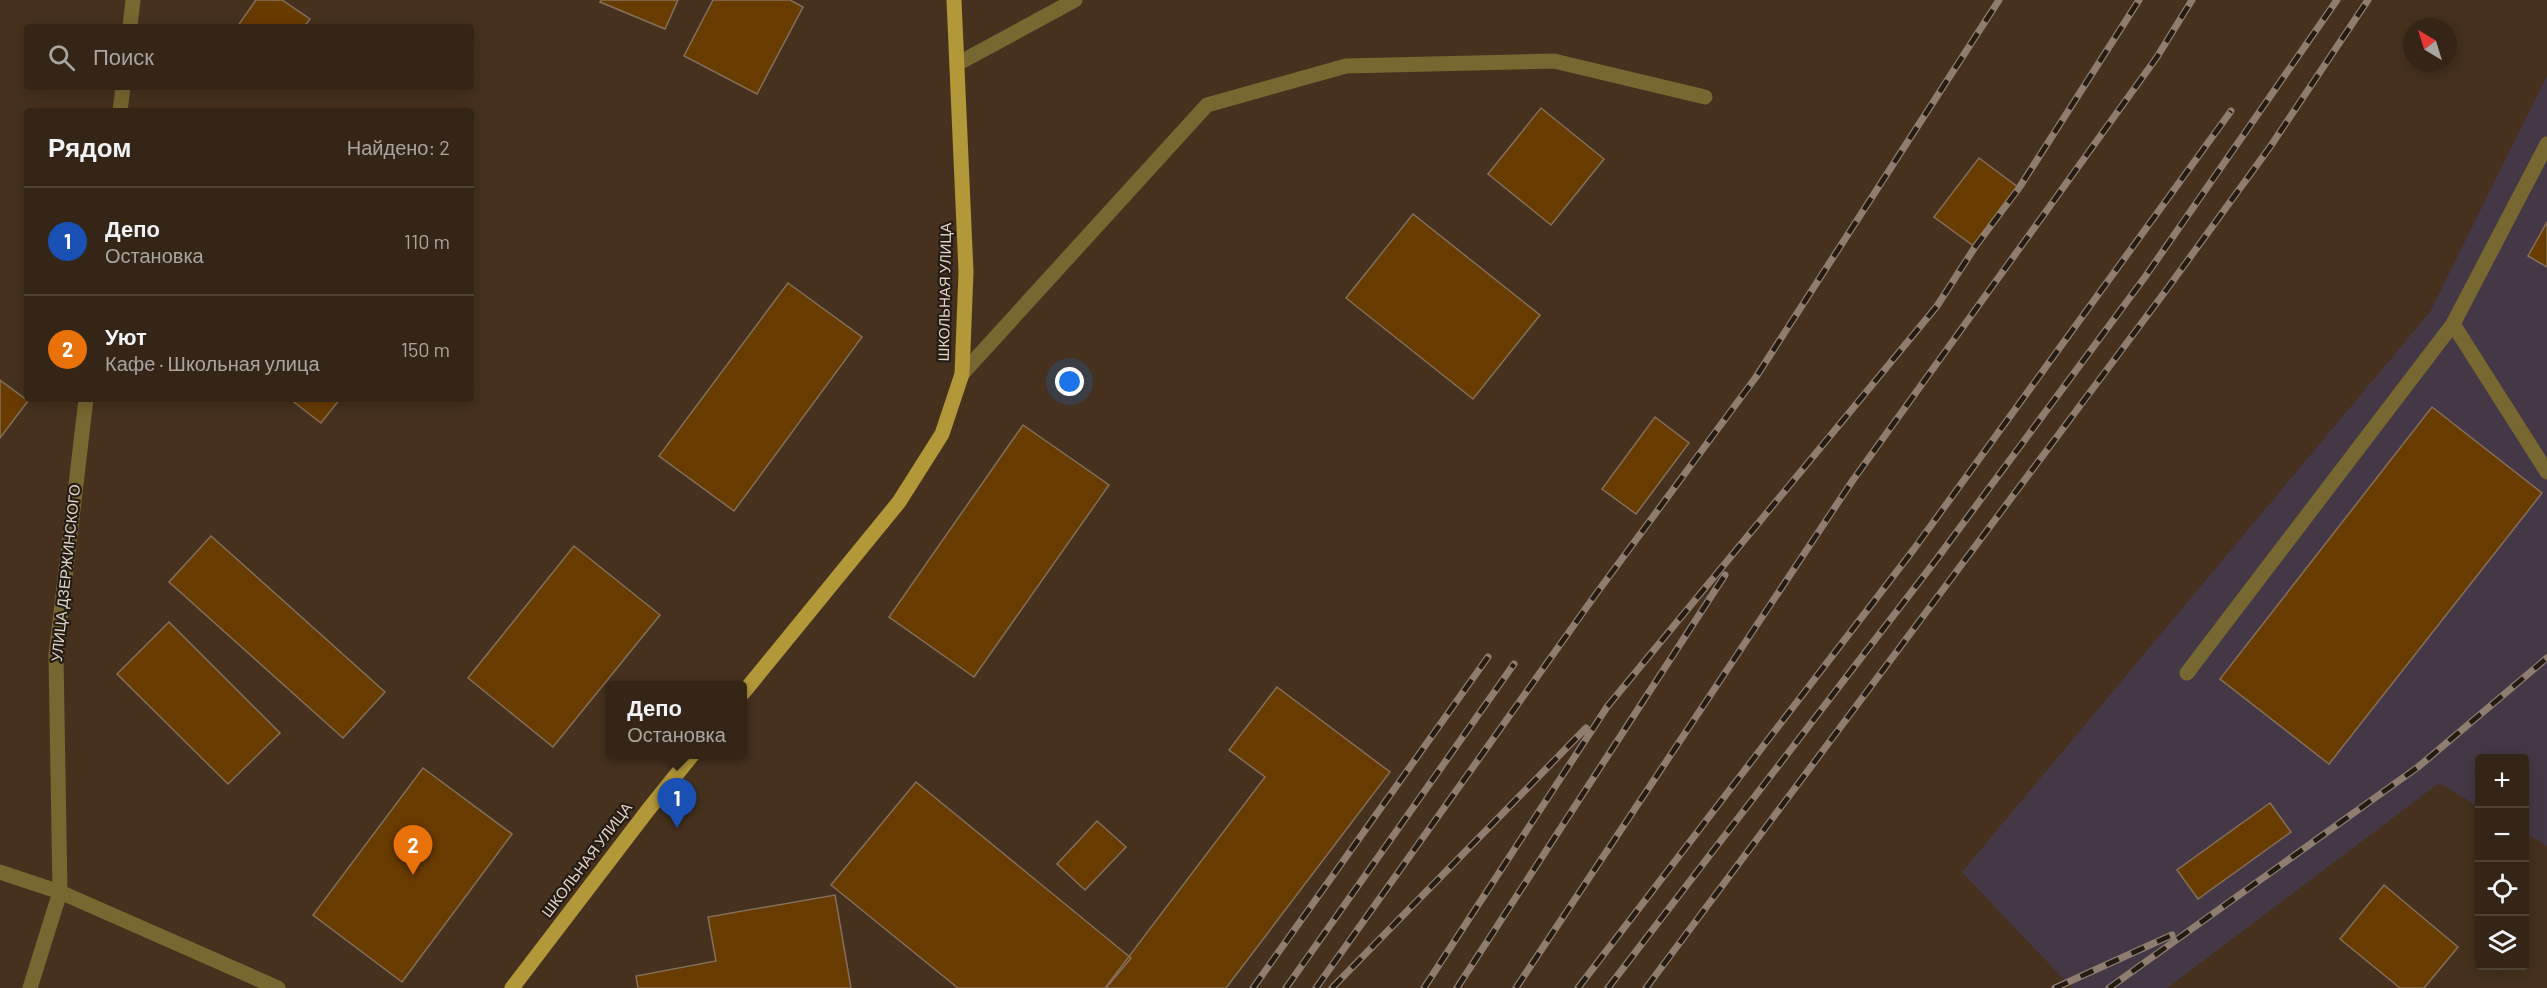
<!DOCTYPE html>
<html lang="ru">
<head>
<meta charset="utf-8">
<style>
	:root { --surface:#342516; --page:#3f3123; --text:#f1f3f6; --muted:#a9a5a1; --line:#4e4235; --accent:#1a73e8 }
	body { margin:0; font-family:Barlow,sans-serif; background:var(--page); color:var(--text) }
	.controls { position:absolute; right:18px; bottom:18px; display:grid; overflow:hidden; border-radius:6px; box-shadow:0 3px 15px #0003 }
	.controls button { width:54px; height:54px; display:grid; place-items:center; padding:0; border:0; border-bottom:2px solid var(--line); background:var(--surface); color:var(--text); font:30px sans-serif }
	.compass { position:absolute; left:2403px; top:18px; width:54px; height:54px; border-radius:50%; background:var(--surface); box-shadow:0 3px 15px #0003; rotate:322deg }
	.you { position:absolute; left:1070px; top:382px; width:21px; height:21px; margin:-15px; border:4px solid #fff; border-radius:50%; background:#1a73e8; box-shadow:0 0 0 9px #1a73e833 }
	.badge { display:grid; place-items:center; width:39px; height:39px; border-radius:50%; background:var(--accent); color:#fff; font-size:20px; font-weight:700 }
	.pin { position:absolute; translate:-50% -50px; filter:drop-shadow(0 2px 3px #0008) }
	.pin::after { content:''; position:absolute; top:32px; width:21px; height:18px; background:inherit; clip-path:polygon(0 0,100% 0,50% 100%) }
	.popup { position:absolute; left:606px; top:681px; width:141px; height:78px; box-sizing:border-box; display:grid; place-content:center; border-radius:6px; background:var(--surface); filter:drop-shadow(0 2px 4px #0005); font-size:20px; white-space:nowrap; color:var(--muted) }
	.popup b { font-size:22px; color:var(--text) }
	.popup::after { content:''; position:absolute; left:50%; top:100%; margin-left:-12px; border:12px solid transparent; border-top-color:var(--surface) }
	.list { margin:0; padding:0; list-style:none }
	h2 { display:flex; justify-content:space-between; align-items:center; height:78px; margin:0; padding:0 24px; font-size:26px }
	h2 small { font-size:20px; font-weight:400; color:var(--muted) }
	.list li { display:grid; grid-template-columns:39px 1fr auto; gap:18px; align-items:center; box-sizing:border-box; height:108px; padding:0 24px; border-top:2px solid var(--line) }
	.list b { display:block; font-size:22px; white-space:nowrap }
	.list p { margin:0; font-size:20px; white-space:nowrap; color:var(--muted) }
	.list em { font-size:20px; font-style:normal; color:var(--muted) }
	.icon { flex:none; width:33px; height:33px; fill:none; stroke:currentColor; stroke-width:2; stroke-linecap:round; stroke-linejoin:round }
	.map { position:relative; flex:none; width:2547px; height:988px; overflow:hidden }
	.search { position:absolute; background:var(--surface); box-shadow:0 3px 15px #0003; left:24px; top:24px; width:450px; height:66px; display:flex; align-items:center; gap:15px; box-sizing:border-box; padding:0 21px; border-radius:6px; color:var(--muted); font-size:22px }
	.panel { position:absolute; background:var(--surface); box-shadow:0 3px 15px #0003; left:24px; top:108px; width:450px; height:294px; border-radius:6px }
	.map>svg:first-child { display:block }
	.industrial { fill:#453846 }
	.building { fill:#683b00; stroke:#856f5a; stroke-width:1.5 }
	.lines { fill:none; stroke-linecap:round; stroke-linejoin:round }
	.minor { stroke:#776730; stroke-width:15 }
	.major { stroke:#b29838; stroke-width:15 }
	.rail-casing { stroke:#8f7e6f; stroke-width:7 }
	.rail { stroke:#241b13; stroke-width:4.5; stroke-dasharray:14; stroke-linecap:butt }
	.labels { text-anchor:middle; stroke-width:4.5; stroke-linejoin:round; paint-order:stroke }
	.street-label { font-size:15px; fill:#e2d5ca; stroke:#241b13 }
</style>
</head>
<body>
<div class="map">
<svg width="2547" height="988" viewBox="0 0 2547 988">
	<rect width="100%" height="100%" fill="#45311e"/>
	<path class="industrial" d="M 2547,76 L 2547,846 L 2525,833 L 2524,758 L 2480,758 L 2479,807 L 2439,783 L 2167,988 L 2072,988 L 1962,872 L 2430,312 Z"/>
	<path class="building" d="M 256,0 L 282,0 L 310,19 L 304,27 L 237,27 Z
		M 601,0 L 678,0 L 665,29 L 600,2 Z
		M 713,0 L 790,0 L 803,7 L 757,94 L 684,56 Z
		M 1541,108 L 1604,159 L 1551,225 L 1488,174 Z
		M 1979,158 L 2019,188 L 1975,247 L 1934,217 Z
		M 1413,214 L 1540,315 L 1473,399 L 1346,298 Z
		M 2547,222 L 2547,267 L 2528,256 Z
		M 788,283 L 862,337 L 734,511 L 659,456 Z
		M 0,380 L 28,401 L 0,438 Z
		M 290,399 L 340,399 L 321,423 Z
		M 2432,407 L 2542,493 L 2329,764 L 2220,679 Z
		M 1655,417 L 1689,443 L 1636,514 L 1602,489 Z
		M 1023,425 L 1109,485 L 974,677 L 889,617 Z
		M 211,536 L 385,692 L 343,738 L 169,582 Z
		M 574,546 L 660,615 L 553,747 L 468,678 Z
		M 169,622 L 280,733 L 228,784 L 117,674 Z
		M 1277,687 L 1390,772 L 1226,988 L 1105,988 L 1265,777 L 1229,750 Z
		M 423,768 L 512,834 L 402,982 L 313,915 Z
		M 916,782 L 1131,958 L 1106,988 L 958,988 L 831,885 Z
		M 2270,803 L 2291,832 L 2198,899 L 2177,870 Z
		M 1097,821 L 1126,847 L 1085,890 L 1057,864 Z
		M 2384,885 L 2458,947 L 2424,988 L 2400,988 L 2340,939 Z
		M 835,895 L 851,988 L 638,988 L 636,976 L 716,961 L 708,917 Z"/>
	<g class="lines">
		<path class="minor" d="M 130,27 L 133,0
			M 957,64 L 1075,0
			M 120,111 L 123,87
			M 2453,324 L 2547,472
			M 962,374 L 1207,105 L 1346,66 L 1554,61 L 1705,97
			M 2187,673 L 2453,324 L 2547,144
			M 0,872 L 60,892 L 278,988
			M 30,988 L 60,892 L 56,655 L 86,399"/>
		<path class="major" d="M 743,693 L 899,502 L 942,434 L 962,374 L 966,272 L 954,0
			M 512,988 L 648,810 L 693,754"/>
		<g class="rail-casing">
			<path id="rail" d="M 1253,988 L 1488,657
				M 1286,988 L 1514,664
				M 1316,988 L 1596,594 L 1756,377 L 1999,0
				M 1332,988 L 1586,728
				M 1424,988 L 1607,707 L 1937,306 L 1975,247 L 2019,188 L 2139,0
				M 1457,988 L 1725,575
				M 1516,988 L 1853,480 L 2157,57 L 2192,0
				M 1578,988 L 1914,549 L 2231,111
				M 1608,988 L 1936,560 L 2145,277 L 2337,0
				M 1646,988 L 2167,289 L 2270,147 L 2368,0
				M 2055,988 L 2172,935
				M 2109,988 L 2418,767 L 2547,658"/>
		</g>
		<use href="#rail" class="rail"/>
	</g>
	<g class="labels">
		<g class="street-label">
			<text transform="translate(945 292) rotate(-89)" y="5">ШКОЛЬНАЯ УЛИЦА</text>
			<text transform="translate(66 573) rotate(-84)" y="5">УЛИЦА ДЗЕРЖИНСКОГО</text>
			<text transform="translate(587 860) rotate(-53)" y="5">ШКОЛЬНАЯ УЛИЦА</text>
		</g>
	</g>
</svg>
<div class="controls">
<button>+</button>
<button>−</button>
<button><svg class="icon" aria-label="locate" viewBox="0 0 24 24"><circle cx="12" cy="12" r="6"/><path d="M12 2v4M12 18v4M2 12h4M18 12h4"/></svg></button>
<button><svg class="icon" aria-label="layers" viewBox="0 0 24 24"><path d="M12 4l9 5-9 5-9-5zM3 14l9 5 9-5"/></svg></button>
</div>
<svg class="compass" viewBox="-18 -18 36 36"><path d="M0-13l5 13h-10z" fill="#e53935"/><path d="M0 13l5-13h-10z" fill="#a9a5a1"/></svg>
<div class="you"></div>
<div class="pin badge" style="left:677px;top:828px;background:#1a4fb4">1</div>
<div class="popup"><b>Депо</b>Остановка</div>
<div class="pin badge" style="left:413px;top:875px;background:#e8710a">2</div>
<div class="search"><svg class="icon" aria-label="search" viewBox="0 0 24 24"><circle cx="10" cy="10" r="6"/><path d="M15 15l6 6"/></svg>Поиск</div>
<section class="panel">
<h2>Рядом<small>Найдено: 2</small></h2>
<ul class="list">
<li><span class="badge" style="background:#1a4fb4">1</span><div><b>Депо</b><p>Остановка</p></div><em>110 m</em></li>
<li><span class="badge" style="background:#e8710a">2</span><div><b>Уют</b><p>Кафе · Школьная улица</p></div><em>150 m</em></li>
</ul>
</section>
</div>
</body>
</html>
